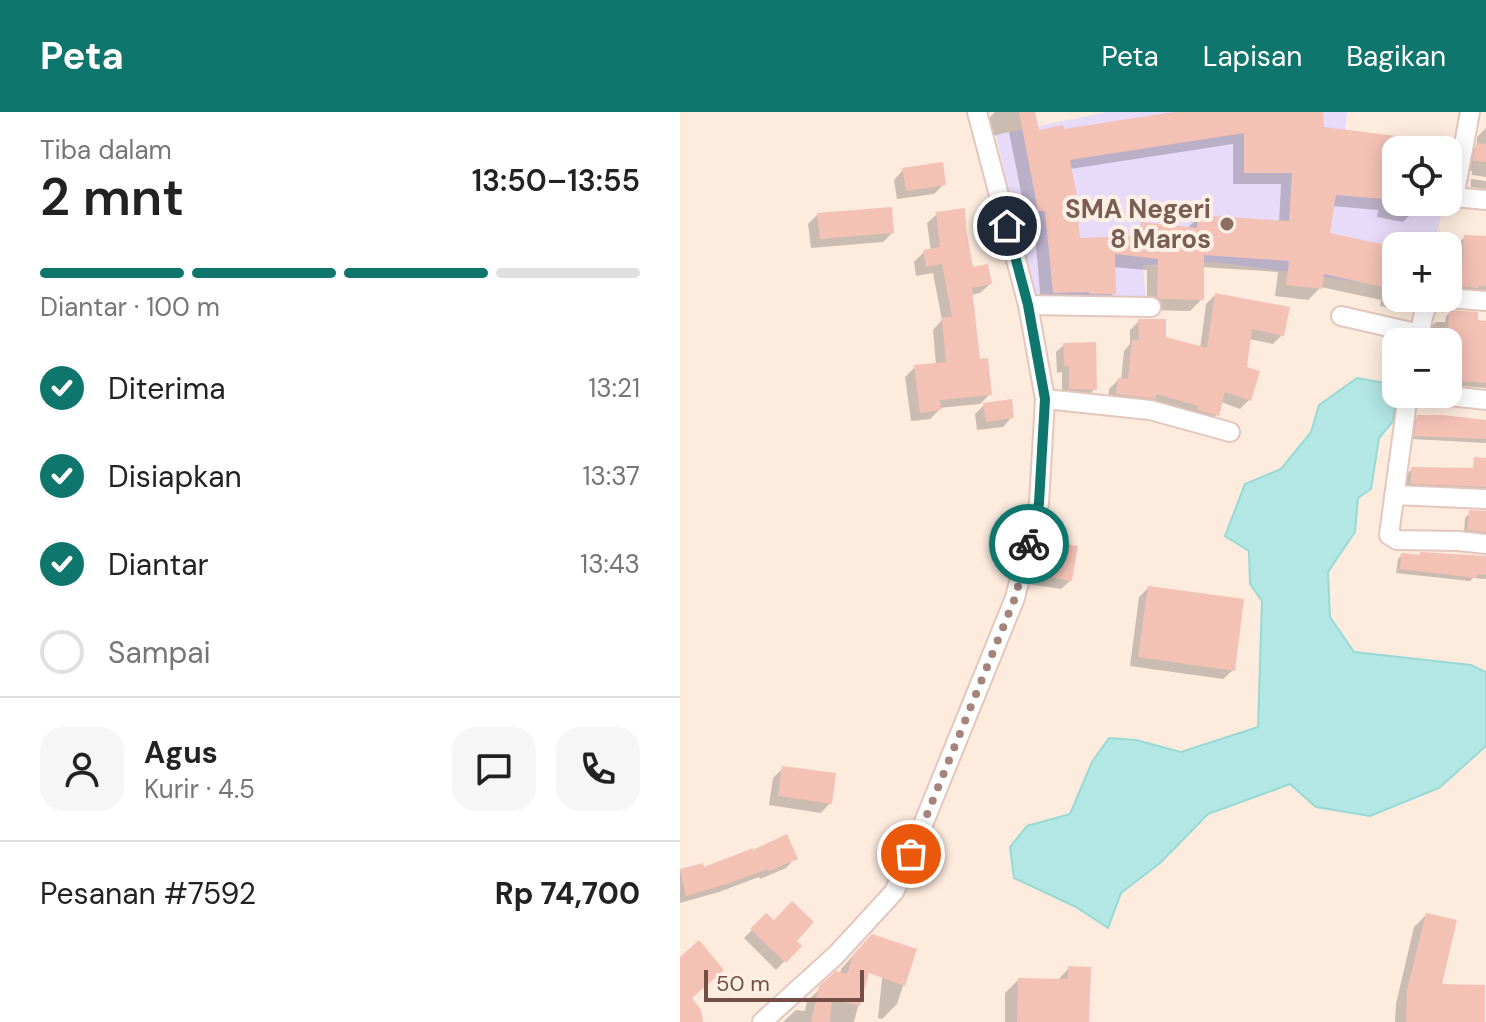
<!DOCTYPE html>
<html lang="id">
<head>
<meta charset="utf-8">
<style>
	:root { --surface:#fff; --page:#f6f6f6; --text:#222; --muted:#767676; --line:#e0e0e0; --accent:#0f766e }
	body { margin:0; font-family:"DM Sans",sans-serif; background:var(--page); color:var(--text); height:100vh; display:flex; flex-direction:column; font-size:30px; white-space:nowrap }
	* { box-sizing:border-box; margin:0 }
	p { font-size:26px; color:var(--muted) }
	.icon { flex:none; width:44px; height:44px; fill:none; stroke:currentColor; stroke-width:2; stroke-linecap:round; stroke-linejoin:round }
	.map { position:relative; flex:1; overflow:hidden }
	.sheet { display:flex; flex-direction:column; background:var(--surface); width:680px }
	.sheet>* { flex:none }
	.buttons { position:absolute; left:702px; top:24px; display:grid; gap:16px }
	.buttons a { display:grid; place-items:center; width:80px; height:80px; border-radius:16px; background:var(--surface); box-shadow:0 4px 20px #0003; font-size:40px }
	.scale { position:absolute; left:24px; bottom:20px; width:160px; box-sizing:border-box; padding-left:8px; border:4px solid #744d46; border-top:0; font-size:22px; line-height:28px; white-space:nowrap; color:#744d46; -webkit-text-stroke:6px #fff0e5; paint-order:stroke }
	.pin { position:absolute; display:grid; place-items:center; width:68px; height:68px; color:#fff; margin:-34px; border:4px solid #fff; border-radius:50%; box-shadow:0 2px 8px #0007 }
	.courier { position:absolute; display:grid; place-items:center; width:80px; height:80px; margin:-40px; border:6px solid #0f766e; border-radius:50%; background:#fff; color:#222; box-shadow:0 2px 10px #0007 }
	.headline em { font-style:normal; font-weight:600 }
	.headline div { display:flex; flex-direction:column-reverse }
	.headline { display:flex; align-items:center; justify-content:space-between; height:136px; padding:0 40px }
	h1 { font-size:52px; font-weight:600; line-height:60px }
	.bar { display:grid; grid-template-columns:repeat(4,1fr); gap:12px 8px; align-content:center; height:96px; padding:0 40px }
	.bar i { height:10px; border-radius:6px; background:var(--line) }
	.bar .active { background:var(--accent) }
	.bar p { grid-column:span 4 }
	.line { display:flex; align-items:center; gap:20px; padding:0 40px; border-top:2px solid var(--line) }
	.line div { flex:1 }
	.round { display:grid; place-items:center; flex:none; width:84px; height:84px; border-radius:24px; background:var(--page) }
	ol { padding:0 40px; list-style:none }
	li { display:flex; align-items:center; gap:24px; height:88px }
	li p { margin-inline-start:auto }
	li .icon { padding:8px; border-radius:50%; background:var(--accent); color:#fff; stroke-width:4 }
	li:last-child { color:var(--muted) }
	li i { width:44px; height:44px; border:4px solid var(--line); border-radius:50% }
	header { display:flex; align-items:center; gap:48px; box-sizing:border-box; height:112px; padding:0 40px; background:var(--accent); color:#fff }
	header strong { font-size:38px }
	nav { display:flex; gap:44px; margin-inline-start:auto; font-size:28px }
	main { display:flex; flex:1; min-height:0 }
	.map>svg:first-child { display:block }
	.education { fill:#e8dbf9 }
	.water { fill:#b2e7e4; stroke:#98d9d6; stroke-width:2 }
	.shadow { fill:#0003; fill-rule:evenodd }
	.building { fill:#f4c1b5; fill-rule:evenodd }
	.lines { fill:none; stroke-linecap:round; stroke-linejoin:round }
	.street-casing { stroke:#e3c7bd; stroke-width:22 }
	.street { stroke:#fff; stroke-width:18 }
	.done { stroke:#a4847b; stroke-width:8; stroke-dasharray:0 14.4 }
	.route { stroke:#0f766e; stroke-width:10 }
	.education-dot { fill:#8d6e63; stroke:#fff0e5; stroke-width:3 }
	.labels { text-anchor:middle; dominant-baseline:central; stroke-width:8; stroke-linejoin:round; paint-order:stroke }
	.education-label { font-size:26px; font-weight:bold; fill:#785e54; stroke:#fff0e5; text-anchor:end }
</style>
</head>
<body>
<header>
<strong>Peta</strong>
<nav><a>Peta</a><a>Lapisan</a><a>Bagikan</a></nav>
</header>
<main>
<section class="sheet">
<div class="headline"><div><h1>2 mnt</h1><p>Tiba dalam</p></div><em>13:50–13:55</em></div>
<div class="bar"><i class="active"></i><i class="active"></i><i class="active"></i><i></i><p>Diantar · 100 m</p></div>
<ol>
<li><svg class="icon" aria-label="check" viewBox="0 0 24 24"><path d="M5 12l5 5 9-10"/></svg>Diterima<p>13:21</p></li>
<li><svg class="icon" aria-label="check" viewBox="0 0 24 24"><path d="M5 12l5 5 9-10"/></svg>Disiapkan<p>13:37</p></li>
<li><svg class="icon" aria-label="check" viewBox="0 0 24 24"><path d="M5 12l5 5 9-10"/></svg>Diantar<p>13:43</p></li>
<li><i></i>Sampai</li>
</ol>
<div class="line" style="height:144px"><a class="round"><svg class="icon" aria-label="person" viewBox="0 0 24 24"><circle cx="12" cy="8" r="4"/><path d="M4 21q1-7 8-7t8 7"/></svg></a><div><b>Agus</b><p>Kurir · 4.5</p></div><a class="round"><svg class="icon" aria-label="chat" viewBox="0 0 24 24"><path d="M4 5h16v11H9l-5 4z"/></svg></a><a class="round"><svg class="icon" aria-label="phone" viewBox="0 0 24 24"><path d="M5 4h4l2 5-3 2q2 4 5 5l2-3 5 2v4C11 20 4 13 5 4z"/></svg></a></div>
<div class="line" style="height:104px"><div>Pesanan #7592</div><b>Rp 74,700</b></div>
</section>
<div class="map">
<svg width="806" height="910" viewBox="0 0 806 910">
	<rect width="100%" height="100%" fill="#fdebde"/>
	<path class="education" d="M427,0h240l-4,41 53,7v42h48l-10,44h-38v41l-180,-25 -73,3 3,35 -114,-4 -36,-161z"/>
	<path class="water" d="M677,266l39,7 -3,36 -14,17 -8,51 -13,9 -3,34 -27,40 2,45 24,35 117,13 15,7v74l-47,42 -69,28 -54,-9 -26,-23 -82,30 -48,49 -39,30 -13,35 -32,-21 -62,-29 -4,-31 17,-21 43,-12 22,-52 17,-24 27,2 45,12 77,-25 4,-126 -12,-17 -1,-33 -24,-15 20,-52 36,-15 30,-37 8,-27z"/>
	<path class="shadow" d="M315,0h38l5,20 25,-1 123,-19h135l1,17 117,13 -1,8h-42v52h20l-1,8 -12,12 -26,-5 1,-7 -46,-4 -4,29 68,15v48h10l-10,11 -16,-3 1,-6 -60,-13 -13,13 -33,-4 3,-24 -76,-5v32l-12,12 -43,-1v-40l-34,-3 1,26 -12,12 -61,-1 -7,-82h-7l-18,-90 -20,5 -4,-15zM553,32v40h48l-2,39 -80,-6 -13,12 -45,-5 -11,12 -1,3 -51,1 -8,-71z
		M806,16v49l-14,-2v-4l-7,-1 2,-15 10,-9v-9z
		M223,58l41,14 -10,10 -37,5 -3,-19z
		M791,67l15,2v8l-15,-2z
		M138,102l74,19 -9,9 -72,6 -3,-24z
		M257,102l35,56 18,14 -10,9 -9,2 8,66 11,33 -10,10 -41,4v2l-9,9 -19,2 -6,-44 10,-10 21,-2 -3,-35 9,-10 -9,-47 -17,3 -2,-14 10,-10 7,-1 -4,-28z
		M785,125l21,1v58l-38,1v-21l4,-4 1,-24z
		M535,183l67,40 -9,9 -24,-5 -4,29 4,32 -9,9 -19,-7 -4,12 -9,10 -100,-21 1,-14 9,-9 3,1 3,-30 6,-7v-14l9,-9 25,18 36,10 6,-45z
		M770,200l26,11h10v65l-38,-3v-43h-17v-16l5,-4h9l1,-6z
		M384,233l31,44 -8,7h-25v-24l-5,1 -1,-21z
		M304,293l28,12 -9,10 -26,3 -2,-16z
		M738,305l68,5v21l-75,-4 3,-18z
		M732,357l74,1v28l-87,-3v-13z
		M789,402l17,2v22l-22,-4 1,-16z
		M363,430l28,38 -10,9 -33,-5 6,-33z
		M722,443l84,3v21l-13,-1 -3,3 -74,-8 2,-14z
		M468,476l85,82 -10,9 -93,-13 9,-69z
		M103,656l47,35 -9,10 -52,-8 4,-27z
		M115,746l-9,10 -26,11 -1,-2 -40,15 -39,11v-32l21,-6 2,5z
		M746,803l14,71 43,36h-88l1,-18 18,-77z
		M86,804l33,30 -23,24 -32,-32z
		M196,825l-22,85h-71l13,-12 9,1 2,-10 14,-13 19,-14 1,-5 18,-20z
		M235,838l-18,54 -15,15 -4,-1 6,-59z
		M389,856l18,54h-82v-29l13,-13 39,1z"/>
	<path class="building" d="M339,0h16l4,18 24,-5 1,4 109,-17h150l1,15 72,9v64l-60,-5 -6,38 66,14v43l-72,-16 -2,15 -36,-4 3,-24 -85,-6v45l-44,-1 -3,-2 1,-38 -43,-5 1,40h-27v-2l-36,1 -8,-82h-7zM564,21v40h48l-3,48 -91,-6 -1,13 -56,-6 -2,14 -59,2 -4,-37h2l-8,-41z
		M796,31l10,1v18l-13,-1z
		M263,50l3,23 -40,6 -4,-23z
		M212,95l2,26 -74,6 -3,-26z
		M285,96l1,20 7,39 15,-3 4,20 -20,4 8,71 8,-1 4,37 -52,5 1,10 -21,3 -6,-48 32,-3 -4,-44 10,-1 -10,-53 -16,3 -3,-17 17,-3 -4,-35z
		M784,123l22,1v50h-8v2l-28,-2 1,-16h11z
		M535,181l75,14 -6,29 -32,-7 -5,38 13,4 -9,30 -26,-9 -6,24 -22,-6 1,-4 -42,-12v5l-40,-5 2,-16 10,1 4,-39h7l-1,-21h28v18l41,11z
		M769,198l29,2v8l8,1v62l-38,-3 3,-46h-3z
		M416,230l1,48 -28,-1v-23h-5l-1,-23z
		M332,287l2,19 -28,4 -3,-19z
		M737,303h26l43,5v19l-72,-3z
		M794,345l12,1v29l-75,-3v-17l62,1z
		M789,398l17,1v21l-19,-2z
		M362,428l36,6 -6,35 -35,-6z
		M740,440l66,4v19l-9,-1 -1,4 -76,-9 1,-16 19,2z
		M468,474l96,13 -9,72 -97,-14z
		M102,654l54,7 -4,31 -54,-8z
		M107,722l11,25 -29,12 -1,-2 -38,14 -44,13 -6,-27 23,-6 1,4 49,-19v2z
		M112,789l22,21 -17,19 5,5 -16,17 -36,-34 16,-16 8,7z
		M746,801l31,7 -15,64 43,1v37h-79l1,-32z
		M192,822l45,15 -12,37 -36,-13 -9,33 -28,-7 -2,23h-19l8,-36 17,-15 11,3 7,-20z
		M19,828l25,30 -32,28 9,12 2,12h-23v-65z
		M388,854l23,1 -2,55h-72l1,-44 50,1z"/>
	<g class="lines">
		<defs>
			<path id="street" d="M790,0l-16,85 32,3
				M768,186l38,3
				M348,193l123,2
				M661,204l79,18
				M739,230c3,-15 2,-37 17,-44
				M728,282l-19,141 8,5 61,1 28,3
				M751,282l55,6
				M365,287l105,11 80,22
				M714,383l92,4
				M82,910l74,-67 58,-63 17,-38 104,-256 24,-95 6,-104 -17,-94 -51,-193"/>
		</defs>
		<use href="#street" class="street-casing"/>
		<use href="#street" class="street"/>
	</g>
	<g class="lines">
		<path class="done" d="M231,742l104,-256 14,-54"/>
		<path class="route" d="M327,114l21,79 17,94 -6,104 -10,41"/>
	</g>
	<circle class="education-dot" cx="547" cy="112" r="8"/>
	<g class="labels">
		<g class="education-label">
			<text x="531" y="97">SMA Negeri<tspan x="531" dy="30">8 Maros</tspan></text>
		</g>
	</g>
</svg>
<div class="buttons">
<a><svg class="icon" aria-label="locate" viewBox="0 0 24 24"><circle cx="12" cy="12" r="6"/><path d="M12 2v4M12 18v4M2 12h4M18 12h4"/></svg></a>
<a>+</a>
<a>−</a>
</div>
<div class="scale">50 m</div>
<div class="pin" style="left:231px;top:742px;background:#ea580c"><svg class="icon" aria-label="bag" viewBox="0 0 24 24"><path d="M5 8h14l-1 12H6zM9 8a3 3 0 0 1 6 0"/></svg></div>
<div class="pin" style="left:327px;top:114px;background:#1f2937"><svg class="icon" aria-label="home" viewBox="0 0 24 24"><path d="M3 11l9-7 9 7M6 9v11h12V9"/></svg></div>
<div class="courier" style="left:349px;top:432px"><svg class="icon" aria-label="bike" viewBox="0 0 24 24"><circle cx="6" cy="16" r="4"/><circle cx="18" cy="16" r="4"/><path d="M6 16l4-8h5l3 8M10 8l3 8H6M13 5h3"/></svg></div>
</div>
</main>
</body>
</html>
